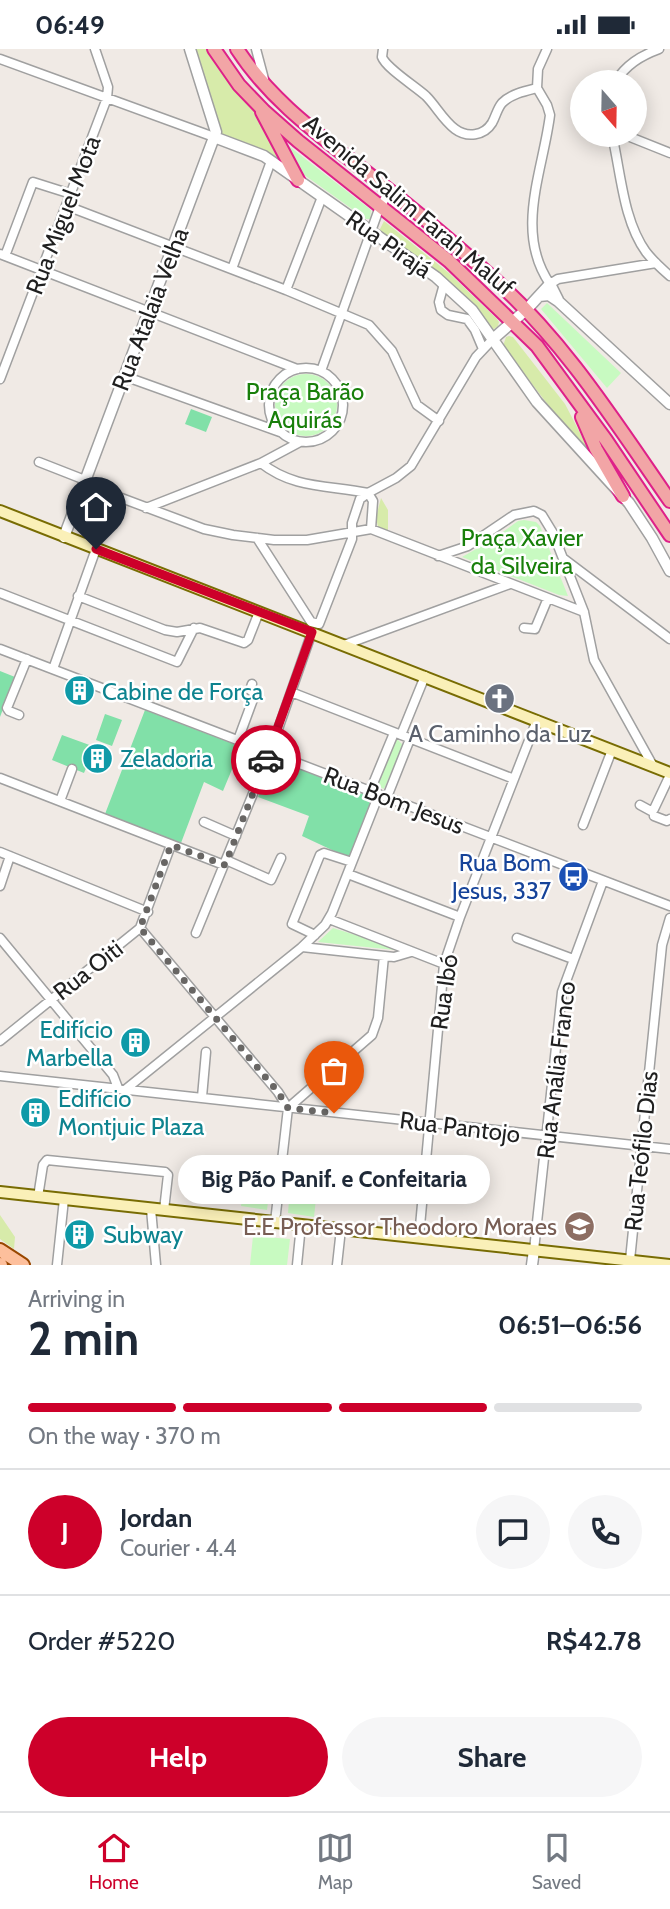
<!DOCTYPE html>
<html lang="en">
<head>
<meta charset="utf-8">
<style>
	:root { --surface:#fff; --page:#f6f6f7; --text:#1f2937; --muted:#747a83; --line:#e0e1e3; --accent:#cd002a }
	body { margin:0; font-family:Cabin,sans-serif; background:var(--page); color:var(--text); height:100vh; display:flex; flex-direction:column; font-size:26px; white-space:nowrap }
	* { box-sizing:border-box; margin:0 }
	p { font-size:23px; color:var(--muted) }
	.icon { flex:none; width:38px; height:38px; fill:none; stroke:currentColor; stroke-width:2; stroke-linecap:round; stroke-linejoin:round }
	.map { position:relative; height:1216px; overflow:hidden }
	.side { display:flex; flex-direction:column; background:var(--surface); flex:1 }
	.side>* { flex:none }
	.needle { width:46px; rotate:160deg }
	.fabs { position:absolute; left:570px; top:21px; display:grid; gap:14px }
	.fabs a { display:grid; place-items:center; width:77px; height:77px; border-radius:50%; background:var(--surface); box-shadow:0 4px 18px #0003; font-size:35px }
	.pin { position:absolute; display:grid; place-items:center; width:60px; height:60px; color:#fff; margin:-72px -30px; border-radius:50% 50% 50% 0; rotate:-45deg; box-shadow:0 0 7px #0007 }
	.pin .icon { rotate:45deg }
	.courier { position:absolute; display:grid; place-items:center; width:70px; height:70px; margin:-35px; border:5px solid #cd002a; border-radius:50%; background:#fff; color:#222; box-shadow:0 2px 9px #0007 }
	.bubble { position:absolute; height:49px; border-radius:24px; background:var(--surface); box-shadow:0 4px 18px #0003; font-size:23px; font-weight:800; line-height:49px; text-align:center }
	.overview em { font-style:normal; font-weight:800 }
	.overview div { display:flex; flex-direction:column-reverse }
	.overview { display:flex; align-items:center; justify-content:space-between; height:119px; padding:0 28px }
	h1 { font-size:46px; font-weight:800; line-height:52px }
	.bar { display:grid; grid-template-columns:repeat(4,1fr); gap:10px 7px; align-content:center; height:84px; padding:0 28px }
	.bar i { height:9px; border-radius:5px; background:var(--line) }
	.bar .on { background:var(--accent) }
	.bar p { grid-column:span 4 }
	.line { display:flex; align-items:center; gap:18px; padding:0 28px; border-top:2px solid var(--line) }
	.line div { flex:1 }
	.round { display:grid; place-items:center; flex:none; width:74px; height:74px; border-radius:37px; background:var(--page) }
	.action { display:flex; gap:14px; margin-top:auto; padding:14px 28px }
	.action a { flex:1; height:80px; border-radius:42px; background:var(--accent); color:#fff; font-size:28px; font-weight:800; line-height:80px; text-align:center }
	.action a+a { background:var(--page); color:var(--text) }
	.status { display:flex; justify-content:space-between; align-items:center; height:49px; padding:0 35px; background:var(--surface); direction:ltr }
	.status svg { height:19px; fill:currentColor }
	.tab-bar { display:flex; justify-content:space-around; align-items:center; height:98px; border-top:2px solid var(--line); background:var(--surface); font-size:19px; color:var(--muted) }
	.tab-bar a { display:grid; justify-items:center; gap:4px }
	.tab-bar .on { color:var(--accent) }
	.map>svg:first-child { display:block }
	.grass { fill:#d7ebaa }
	.park { fill:#c8fac1 }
	.pitch { fill:#81e0a8 }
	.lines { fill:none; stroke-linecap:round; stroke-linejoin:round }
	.minor-casing { stroke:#a0a0a0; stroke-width:11 }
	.tertiary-casing { stroke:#a0a0a0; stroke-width:13 }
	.secondary-casing { stroke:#786c03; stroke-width:14 }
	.primary-casing { stroke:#994700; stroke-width:16 }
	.trunk-casing { stroke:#de2189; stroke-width:16 }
	.minor { stroke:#fff; stroke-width:8 }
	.tertiary { stroke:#fff; stroke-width:10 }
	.secondary { stroke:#faf0b8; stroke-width:10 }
	.primary { stroke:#fdbf9c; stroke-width:12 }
	.trunk { stroke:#f2a5a6; stroke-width:12 }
	.done { stroke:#686664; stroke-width:7; stroke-dasharray:0 12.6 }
	.route { stroke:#cd002a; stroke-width:9 }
	.labels { text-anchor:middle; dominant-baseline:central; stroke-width:5; stroke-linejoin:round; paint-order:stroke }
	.street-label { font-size:24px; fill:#1f1f1f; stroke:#fff }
	.park-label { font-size:24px; fill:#187f0a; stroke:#fff }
	.culture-label { font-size:24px; fill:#0d838f; stroke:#fff; text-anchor:start }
	.worship-label { font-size:24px; fill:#5b616d; stroke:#fff }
	.transit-label { font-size:24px; fill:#164399; stroke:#fff; text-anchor:end }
	.education-label { font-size:24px; fill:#785e54; stroke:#fff; text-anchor:end }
</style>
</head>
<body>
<div class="status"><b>06:49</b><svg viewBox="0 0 49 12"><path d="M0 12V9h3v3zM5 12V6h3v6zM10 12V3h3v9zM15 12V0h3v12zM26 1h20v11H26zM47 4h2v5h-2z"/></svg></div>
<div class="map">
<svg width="670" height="1216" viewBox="0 0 670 1216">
	<rect width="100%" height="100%" fill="#f0eae5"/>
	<path class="grass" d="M193,0h16l50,63 26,54 -63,-32z
		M384,172l65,52 47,45 3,4 -1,4 -4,3 -4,-1c-27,-43 -70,-69 -111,-97z
		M509,287l4,1 52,67 26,50 -4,2 -84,-110 3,-9z
		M381,449l7,12v21l-10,-4 -2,-10z
		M0,1166l15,22 -1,12 -14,-10z"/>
	<path class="park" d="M286,95l85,66 -1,9h-4l-63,-45z
		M547,254l74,70 -14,15 -66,-79z
		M275 356a31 31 0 1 1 62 0a31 31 0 1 1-62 0Z
		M524,471l12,2 4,4 28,70 -9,-1 -97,-38 30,-17 26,-19z
		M394,691h4l5,5 -19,44 -8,-4z
		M333,879l61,19 1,3 -77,-8z
		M244,1134l26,3 -3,24 -26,-4z
		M290,1139l27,2 -3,27 -26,-4z
		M253,1187l37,3 -3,26h-37z"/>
	<path class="pitch" d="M191,360l21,8 -6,15 -21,-8z
		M0,622l15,6 -15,40z
		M145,661l94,36 -1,2 2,2 -17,41 -19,-9 -23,61 -76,-29z
		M105,665l17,6 -10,26 -16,-6z
		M62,686l33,12 -11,26 -32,-13z
		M274,710l99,39 -24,60 -47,-22 7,-20 -51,-19z"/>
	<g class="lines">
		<defs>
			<path id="minor" d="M256,0l8,30
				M383,0l-1,8c4,11 33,29 44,39 10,10 17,24 29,33 12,9 29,7 37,-6 4,-7 5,-14 10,-20 9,-9 23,-12 35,-15
				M0,10l214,78
				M615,33c11,-17 25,-26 44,-33
				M537,39l10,17 3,10c-7,56 -36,117 0,169l8,-5 98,-16
				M537,39l1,-19 9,-20
				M612,86c9,38 11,85 34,117 7,9 16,17 24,24
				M625,86l45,18
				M67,157l219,84 83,35 23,26 25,54 22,16
				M0,205l297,115
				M5,207l28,-74 38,12
				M232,220l39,-108
				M444,235l-5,18 2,8 7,5 19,4 8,11 8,19
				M286,241l36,-93
				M269 356a37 37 0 1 1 74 0a37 37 0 1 1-74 0Z
				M321,322l58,-162 11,-19
				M124,327l156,56
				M0,330l107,-281 1,-11 -13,-38
				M39,413l46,18
				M261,414c33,26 67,22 107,30
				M84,435l120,45 29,6 41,5h33l64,-11 213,83
				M368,444l5,8 -2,28
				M146,459l115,-45 39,-21
				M257,489l54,84 8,2 33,-85v-16l8,-24 8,-6 28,-15 15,-12 65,-109 17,-18
				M438,507l30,-10 46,-31 20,-4 8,4 11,18 31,79 10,48 59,106
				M564,510l106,80
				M0,544l177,69 17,-34
				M78,547l87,34 12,2 23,-4 44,15 4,-3 11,-28
				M524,579l11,1 13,-31
				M344,596l166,-61
				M0,600l670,257
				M53,620l43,-120
				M291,643l223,87
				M19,666l-10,-4 -2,-3 20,-49
				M401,686l24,-59
				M238,691l17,-46 -5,-4 2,-6
				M0,729l224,87
				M370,742l24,-58
				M387,748l23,-58
				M60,752l12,-32
				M640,756l11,6 3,-2 16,-34
				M654,767l13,5 3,-2
				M204,773l32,14
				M583,776l29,-75
				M0,803l148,60
				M226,811l45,20 10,-22
				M348,825l112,43
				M0,837l10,-30
				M329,870l115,45
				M140,879l138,164 10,16
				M196,884l74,-181 42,-120
				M315,886l-23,-11 28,-69 4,-2 28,9
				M0,889l113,137 5,13
				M517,889l56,21
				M302,898l92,10 17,-5
				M0,992l140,-113 31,-83
				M0,1027l670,73
				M126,1040l176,-142 23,-22 7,-12 47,-119
				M202,1048l4,-45
				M38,1148l5,-32 4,-5 118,12 3,3 -4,35
				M151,1160l5,56
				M275,1173l13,-114 84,-73 6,-17 6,-62
				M419,1188l25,-273 16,-47 77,-197
				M534,1201l28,-258 41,-111
				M630,1211l32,-315 8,-27
				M57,1216l7,-66
				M297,1216l4,-40
				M337,1216l4,-36"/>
			<path id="tertiary" d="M214,88l50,19 172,121 36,33 65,92 92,101 23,35 18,33
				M539,247l10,-1 9,6 112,103
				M493,290l34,-30 23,-25 8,16
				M64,488l152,-405 -26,-83
				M532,1216l2,-15"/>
			<path id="secondary" d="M0,462l670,262
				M0,1143l670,73"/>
			<path id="primary" d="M0,1201l23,15
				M0,1215l1,1"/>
			<path id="trunk" d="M214,0l25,36 25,26 34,30 151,120 88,85 69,94 64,95
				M237,0c35,54 88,90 138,130 40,31 80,65 118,99 72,64 122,144 177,223
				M262,63l36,68
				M582,368l14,32 27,47"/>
		</defs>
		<use href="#minor" class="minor-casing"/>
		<use href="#tertiary" class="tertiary-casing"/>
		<use href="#secondary" class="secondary-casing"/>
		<use href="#primary" class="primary-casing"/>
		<use href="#trunk" class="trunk-casing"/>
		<use href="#minor" class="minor"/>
		<use href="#tertiary" class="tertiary"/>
		<use href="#secondary" class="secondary"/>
		<use href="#primary" class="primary"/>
		<use href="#trunk" class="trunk"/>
	</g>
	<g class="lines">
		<path class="done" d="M266,711l-41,105 -54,-20 -31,83 138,164 10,16 46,5"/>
		<path class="route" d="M96,500l216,83 -46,128"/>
	</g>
	<defs>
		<symbol id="building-disc" viewBox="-11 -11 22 22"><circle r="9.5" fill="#0f9aa8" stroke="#fff"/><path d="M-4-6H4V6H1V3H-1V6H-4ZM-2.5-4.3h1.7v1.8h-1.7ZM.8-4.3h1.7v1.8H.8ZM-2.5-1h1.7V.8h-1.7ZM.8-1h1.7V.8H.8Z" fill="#fff"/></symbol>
		<symbol id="church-disc" viewBox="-11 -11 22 22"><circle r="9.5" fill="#6b7280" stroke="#fff"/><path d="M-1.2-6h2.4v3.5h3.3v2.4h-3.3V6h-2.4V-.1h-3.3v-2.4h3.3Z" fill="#fff"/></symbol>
		<symbol id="bus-disc" viewBox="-11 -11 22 22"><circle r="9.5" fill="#1a4fb4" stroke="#fff"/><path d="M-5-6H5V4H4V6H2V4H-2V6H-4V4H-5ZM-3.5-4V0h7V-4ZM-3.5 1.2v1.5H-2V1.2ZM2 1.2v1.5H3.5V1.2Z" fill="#fff"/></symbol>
		<symbol id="school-disc" viewBox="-11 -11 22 22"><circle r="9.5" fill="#8d6e63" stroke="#fff"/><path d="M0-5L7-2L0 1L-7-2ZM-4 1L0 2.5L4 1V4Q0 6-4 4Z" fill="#fff"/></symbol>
	</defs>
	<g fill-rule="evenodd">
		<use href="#building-disc" x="62" y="624" width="35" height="35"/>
		<use href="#church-disc" x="482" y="632" width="35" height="35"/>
		<use href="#building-disc" x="80" y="692" width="35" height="35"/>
		<use href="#bus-disc" x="556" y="810" width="35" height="35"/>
		<use href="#building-disc" x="118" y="976" width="35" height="35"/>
		<use href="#building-disc" x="18" y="1046" width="35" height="35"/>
		<use href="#school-disc" x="562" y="1160" width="35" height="35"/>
		<use href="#building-disc" x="62" y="1168" width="35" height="35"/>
	</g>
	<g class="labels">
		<g class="street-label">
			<text transform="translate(409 156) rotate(40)">Avenida Salim Farah Maluf</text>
			<text transform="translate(63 166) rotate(-69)">Rua Miguel Mota</text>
			<text transform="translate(389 195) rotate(35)">Rua Pirajá</text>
			<text transform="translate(150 260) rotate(-69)">Rua Atalaia Velha</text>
			<text transform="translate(394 751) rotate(21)">Rua Bom Jesus</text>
			<text transform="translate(88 921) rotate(-38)">Rua Oiti</text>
			<text transform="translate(444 943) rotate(-82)">Rua Ibó</text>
			<text transform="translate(556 1021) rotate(-83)">Rua Anália Franco</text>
			<text transform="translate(460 1078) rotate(7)">Rua Pantojo</text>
			<text transform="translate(641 1102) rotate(-84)">Rua Teófilo Dias</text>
		</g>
		<g class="park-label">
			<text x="305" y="342">Praça Barão<tspan x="305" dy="28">Aquirás</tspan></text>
			<text x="522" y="488">Praça Xavier<tspan x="522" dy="28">da Silveira</tspan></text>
		</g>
		<g class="culture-label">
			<text x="102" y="642">Cabine de Força</text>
			<text x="120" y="709">Zeladoria</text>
			<text x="113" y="980" text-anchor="end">Edifício<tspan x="113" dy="28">Marbella</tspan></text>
			<text x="58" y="1049">Edifício<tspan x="58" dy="28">Montjuic Plaza</tspan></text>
			<text x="103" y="1185">Subway</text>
		</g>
		<g class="worship-label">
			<text x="500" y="684">A Caminho da Luz</text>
		</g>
		<g class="transit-label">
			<text x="551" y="813">Rua Bom<tspan x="551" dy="28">Jesus, 337</tspan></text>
		</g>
		<g class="education-label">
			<text x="557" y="1177">E.E Professor Theodoro Moraes</text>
		</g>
	</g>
</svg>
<div class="fabs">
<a><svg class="needle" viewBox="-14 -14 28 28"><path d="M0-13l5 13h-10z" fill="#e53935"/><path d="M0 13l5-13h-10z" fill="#747a83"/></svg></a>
</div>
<div class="pin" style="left:334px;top:1064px;background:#ea580c"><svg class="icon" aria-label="bag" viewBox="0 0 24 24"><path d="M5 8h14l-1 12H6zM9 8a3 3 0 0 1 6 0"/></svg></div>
<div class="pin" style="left:96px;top:500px;background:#1f2937"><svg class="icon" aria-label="home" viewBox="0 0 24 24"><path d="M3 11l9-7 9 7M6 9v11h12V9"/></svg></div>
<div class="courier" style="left:266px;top:711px"><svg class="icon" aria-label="car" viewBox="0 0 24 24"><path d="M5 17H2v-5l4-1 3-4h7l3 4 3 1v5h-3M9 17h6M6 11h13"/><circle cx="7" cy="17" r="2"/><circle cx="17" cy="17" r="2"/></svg></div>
<div class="bubble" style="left:178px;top:1106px;width:312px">Big Pão Panif. e Confeitaria</div>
</div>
<section class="side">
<div class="overview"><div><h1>2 min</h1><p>Arriving in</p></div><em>06:51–06:56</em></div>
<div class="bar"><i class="on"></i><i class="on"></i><i class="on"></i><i></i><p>On the way · 370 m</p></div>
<div class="line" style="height:126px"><b class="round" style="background:var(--accent);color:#fff">J</b><div><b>Jordan</b><p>Courier · 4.4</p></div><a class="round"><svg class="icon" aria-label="chat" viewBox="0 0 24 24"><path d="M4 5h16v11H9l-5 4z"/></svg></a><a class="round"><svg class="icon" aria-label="phone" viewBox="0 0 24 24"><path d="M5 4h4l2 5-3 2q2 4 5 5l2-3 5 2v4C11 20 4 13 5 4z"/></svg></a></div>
<div class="line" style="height:91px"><div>Order #5220</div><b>R$42.78</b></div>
<div class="action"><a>Help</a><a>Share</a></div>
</section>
<nav class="tab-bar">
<a class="on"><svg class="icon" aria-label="home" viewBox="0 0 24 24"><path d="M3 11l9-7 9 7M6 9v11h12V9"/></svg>Home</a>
<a><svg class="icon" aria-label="map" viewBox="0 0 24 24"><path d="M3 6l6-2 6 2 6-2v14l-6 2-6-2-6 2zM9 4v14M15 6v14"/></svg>Map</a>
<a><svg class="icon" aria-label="saved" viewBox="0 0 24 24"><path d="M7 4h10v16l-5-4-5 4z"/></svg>Saved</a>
</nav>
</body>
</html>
